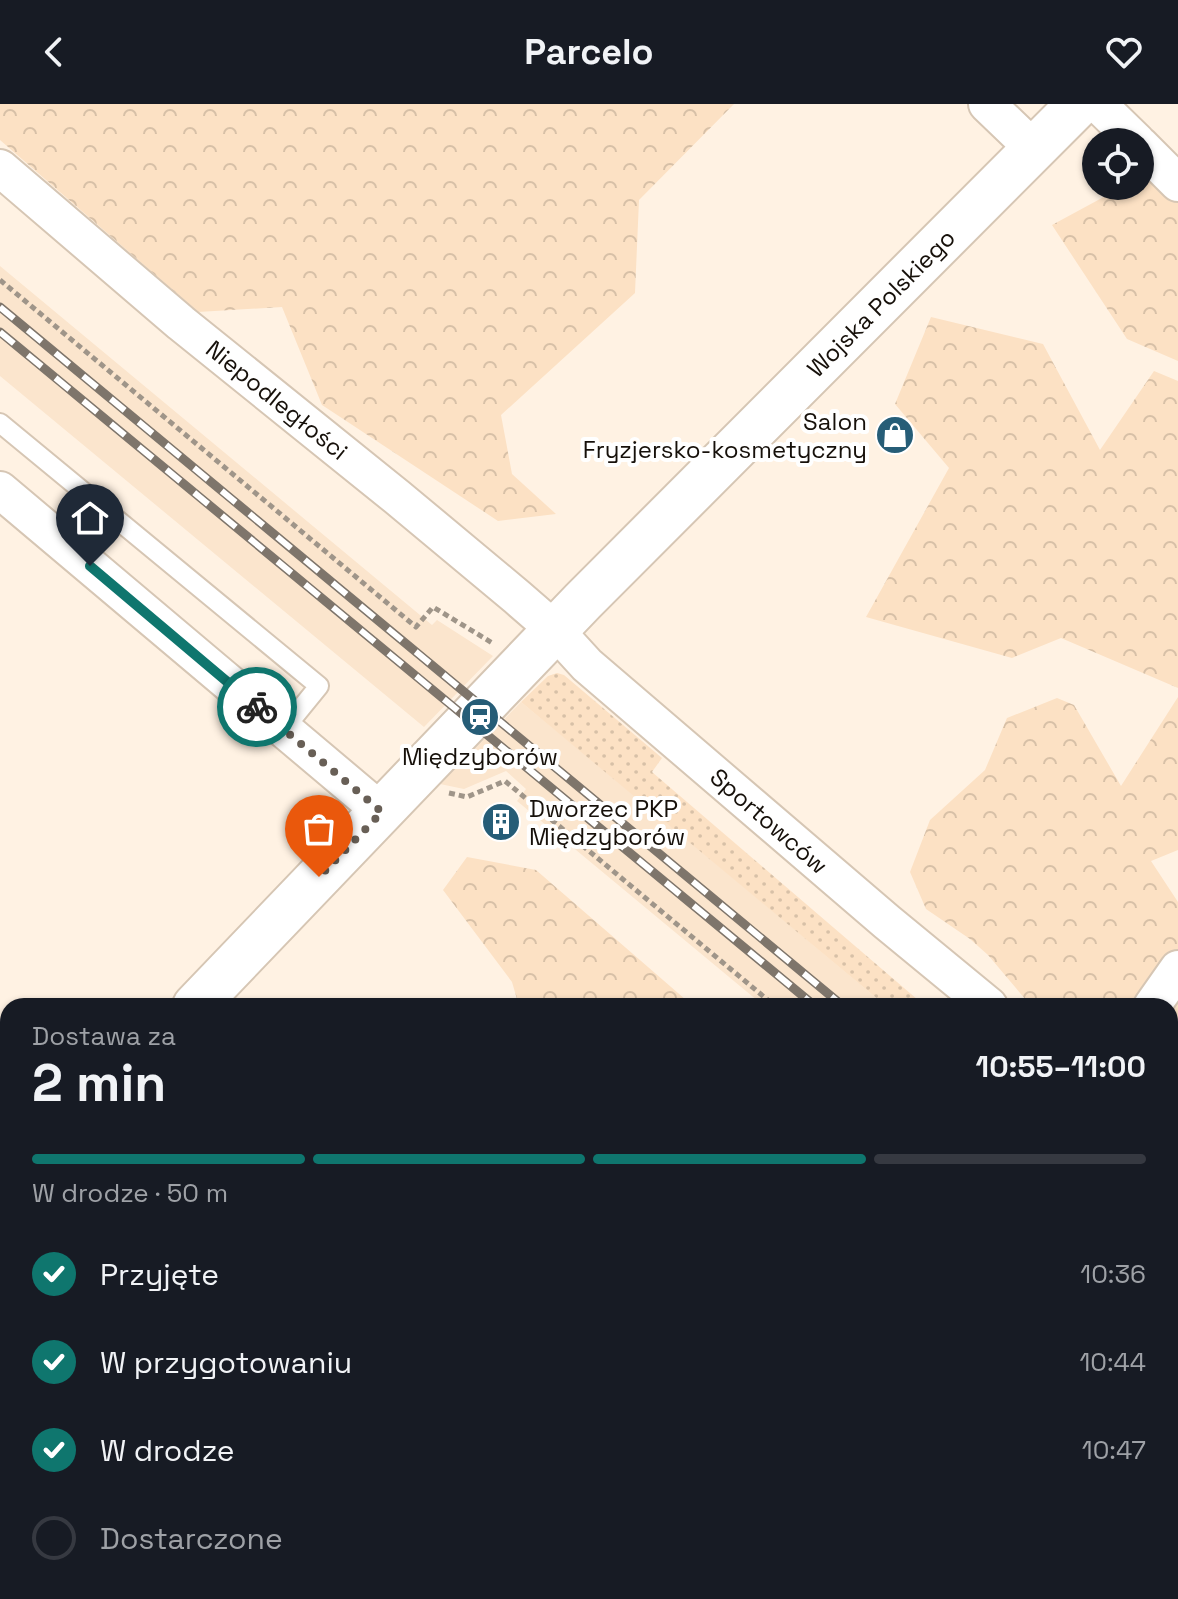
<!DOCTYPE html>
<html lang="pl">
<head>
<meta charset="utf-8">
<style>
	:root { --surface:#171b24; --page:#242831; --text:#f1f3f6; --muted:#9ea1a6; --line:#363941; --accent:#0f766e }
	body { margin:0; font-family:"Space Grotesk",sans-serif; background:var(--page); color:var(--text); height:100vh; display:flex; flex-direction:column; font-size:30px; white-space:nowrap }
	* { box-sizing:border-box; margin:0 }
	p { font-size:26px; color:var(--muted) }
	.icon { flex:none; width:44px; height:44px; fill:none; stroke:currentColor; stroke-width:2; stroke-linecap:round; stroke-linejoin:round }
	.map { position:relative; flex:1; overflow:hidden }
	.sheet { position:absolute; left:0px; top:894px; width:1178px; height:602px; display:flex; flex-direction:column; background:var(--surface); border-radius:24px 24px 0 0; box-shadow:0 2px 6px #0004 }
	.sheet>* { flex:none }
	.controls { position:absolute; left:1082px; top:24px; display:grid; gap:16px }
	.controls a { display:grid; place-items:center; width:72px; height:72px; border-radius:50%; background:var(--surface); box-shadow:0 2px 6px #0004; font-size:40px }
	.pin { position:absolute; display:grid; place-items:center; width:68px; height:68px; color:#fff; margin:-82px -34px; border-radius:50% 50% 50% 0; rotate:-45deg; box-shadow:0 0 8px #0007 }
	.pin .icon { rotate:45deg }
	.courier { position:absolute; display:grid; place-items:center; width:80px; height:80px; margin:-40px; border:6px solid #0f766e; border-radius:50%; background:#fff; color:#222; box-shadow:0 2px 10px #0007 }
	.summary em { font-style:normal; font-weight:800 }
	.summary div { display:flex; flex-direction:column-reverse }
	.summary { display:flex; align-items:center; justify-content:space-between; height:136px; padding:0 32px }
	h1 { font-size:52px; font-weight:800; line-height:60px }
	.bar { display:grid; grid-template-columns:repeat(4,1fr); gap:12px 8px; align-content:center; height:96px; padding:0 32px }
	.bar i { height:10px; border-radius:6px; background:var(--line) }
	.bar .current { background:var(--accent) }
	.bar p { grid-column:span 4 }
	ol { padding:0 32px; list-style:none }
	li { display:flex; align-items:center; gap:24px; height:88px }
	li p { margin-inline-start:auto }
	li .icon { padding:8px; border-radius:50%; background:var(--accent); color:#fff; stroke-width:4 }
	li:last-child { color:var(--muted) }
	li i { width:44px; height:44px; border:4px solid var(--line); border-radius:50% }
	header { display:flex; justify-content:space-between; align-items:center; height:104px; padding:0 32px; background:var(--surface); font-size:36px; font-weight:800 }
	.map>svg:first-child { display:block }
	.built { fill:#fbe5cd }
	.grass { fill:url(#grass-dots) }
	.forest { fill:url(#forest-crowns) }
	.lines { fill:none; stroke-linecap:round; stroke-linejoin:round }
	.service-casing { stroke:#d6c6b4; stroke-width:22 }
	.minor-casing { stroke:#d6c6b4; stroke-width:40 }
	.tertiary-casing { stroke:#d6c6b4; stroke-width:48 }
	.path { stroke:#9f9589; stroke-width:5; stroke-dasharray:6 4; stroke-linecap:butt }
	.service { stroke:#fff; stroke-width:18 }
	.minor { stroke:#fff; stroke-width:36 }
	.tertiary { stroke:#fff; stroke-width:44 }
	.rail-casing { stroke:#7e756b; stroke-width:9 }
	.rail { stroke:#fff; stroke-width:6; stroke-dasharray:18; stroke-linecap:butt }
	.done { stroke:#685f56; stroke-width:8; stroke-dasharray:0 14.4 }
	.route { stroke:#0f766e; stroke-width:10 }
	.labels { text-anchor:middle; dominant-baseline:central; stroke-width:8; stroke-linejoin:round; paint-order:stroke }
	.street-label { font-size:24px; fill:#16100a; stroke:#fff }
	.poi-label { font-size:24px; fill:#16100a; stroke:#fff; text-anchor:end }
</style>
</head>
<body>
<header><svg class="icon" aria-label="back" viewBox="0 0 24 24"><path d="M15 5l-7 7 7 7"/></svg>Parcelo<svg class="icon" aria-label="heart" viewBox="0 0 24 24"><path d="M12 20l-8-8c-3-5 5-10 8-4 3-6 11-1 8 4z"/></svg></header>
<div class="map">
<svg width="1178" height="1495" viewBox="0 0 1178 1495">
	<defs>
		<pattern id="grass-dots" width="8" height="8" patternUnits="userSpaceOnUse" patternTransform="scale(2)"><rect width="8" height="8" fill="#fce1c4"/><path d="M2 2h.1M6 6h.1" fill="none" stroke="#d7c0a7" stroke-width="1.8" stroke-linecap="round"/></pattern>
		<pattern id="forest-crowns" width="20" height="18" patternUnits="userSpaceOnUse" patternTransform="scale(2)"><rect width="20" height="18" fill="#fce1c4"/><path d="M2 6a3 3 0 1 1 6 0M12 15a3 3 0 1 1 6 0" fill="none" stroke="#d7c0a7"/></pattern>
	</defs>
	<rect width="100%" height="100%" fill="#fff2e3"/>
	<path class="built" d="M0,162l432,359 5,-5 56,36 -69,71 -424,-351z
		M521,598l78,64 287,240h-122l-247,-205 9,-12 -20,-18 -42,18 -24,-5z
		M1170,1147l8,6v91l-8,-7z"/>
	<path class="grass" d="M557,569l7,2 98,83 -10,14 273,234h-39l-365,-304 27,-26z
		M1170,1111l8,6v36l-8,-6z"/>
	<path class="forest" d="M0,0h734l-95,96 -4,93 -134,122 11,59 44,40 -58,7 -176,-116 -40,-98 -84,5 -198,-172z
		M1158,64l20,14v179l-51,-22 -75,-114 72,-39h16v-8z
		M931,213l112,27 57,106 54,-79 24,10v307l-117,-50 -49,20 -146,-41 83,-149 -54,-64z
		M1178,593v153l-27,11 27,41v231l-8,-7v-120h-139l-43,-51 -18,-16 -44,-30 -16,-37 20,-52 55,-50 22,-52 50,-20 17,7 47,81z
		M467,753l69,13 157,136h-174l-7,-24 -69,-92z
		M8,1144v124l-8,1v-115z
		M0,1384l8,3v101h278l-4,7h-282z"/>
	<g class="lines">
		<defs>
			<path id="service" d="M0,319l319,263 -35,43
				M66,442l33,-41"/>
			<path id="minor" d="M987,0l48,46
				M1098,0l39,38
				M1140,41l38,38
				M0,64l181,155 216,174 120,100 38,33 32,35 300,257 102,84
				M0,386l382,322
				M1152,902l26,-37
				M1170,1053l8,7
				M702,1488l7,7
				M1091,1488l5,7
				M759,1495l8,-7"/>
			<path id="tertiary" d="M195,902l388,-405 496,-497
				M0,1094l8,-7"/>
		</defs>
		<use href="#service" class="service-casing"/>
		<use href="#minor" class="minor-casing"/>
		<use href="#tertiary" class="tertiary-casing"/>
		<path class="path" d="M0,176l416,347 17,-20 61,37
			M449,689l18,4 38,-16 270,225
			M1170,1230l8,7"/>
		<use href="#service" class="service"/>
		<use href="#minor" class="minor"/>
		<use href="#tertiary" class="tertiary"/>
		<defs>
			<path id="rail" d="M0,203l843,699
				M0,228l815,674
				M1170,1173l8,6
				M1170,1196l8,7"/>
		</defs>
		<use href="#rail" class="rail-casing"/>
		<use href="#rail" class="rail"/>
	</g>
	<g class="lines">
		<path class="done" d="M257,603l125,105 -63,65"/>
		<path class="route" d="M90,462l167,141"/>
	</g>
	<defs>
		<symbol id="shop-disc" viewBox="-11 -11 22 22"><circle r="9.5" fill="#265d77" stroke="#fff"/><path d="M-5-2.5h2.3a2.7 3.5 0 0 1 5.4 0H5L5.5 6h-11ZM-1.5-2.5h3a1.5 2.3 0 0 0-3 0Z" fill="#fff"/></symbol>
		<symbol id="station-disc" viewBox="-11 -11 22 22"><circle r="9.5" fill="#265d77" stroke="#fff"/><path d="M-3-6H3Q5-6 5-4V2Q5 4 3 4L4.5 6H3L1.5 4h-3L-3 6H-4.5L-3 4Q-5 4-5 2V-4Q-5-6-3-6ZM-3.5-4v3h7v-3ZM-3.5 1v1.5H-2V1ZM2 1v1.5H3.5V1Z" fill="#fff"/></symbol>
		<symbol id="building-disc" viewBox="-11 -11 22 22"><circle r="9.5" fill="#265d77" stroke="#fff"/><path d="M-4-6H4V6H1V3H-1V6H-4ZM-2.5-4.3h1.7v1.8h-1.7ZM.8-4.3h1.7v1.8H.8ZM-2.5-1h1.7V.8h-1.7ZM.8-1h1.7V.8H.8Z" fill="#fff"/></symbol>
	</defs>
	<g fill-rule="evenodd">
		<use href="#shop-disc" x="873" y="309" width="44" height="44"/>
		<use href="#station-disc" x="458" y="591" width="44" height="44"/>
		<use href="#building-disc" x="479" y="696" width="44" height="44"/>
	</g>
	<g class="labels">
		<g class="street-label">
			<text transform="translate(881 199) rotate(-45)">Wojska Polskiego</text>
			<text transform="translate(277 296) rotate(39)">Niepodległości</text>
			<text transform="translate(769 717) rotate(41)">Sportowców</text>
		</g>
		<g class="poi-label">
			<text x="867" y="317">Salon<tspan x="867" dy="28">Fryzjersko-kosmetyczny</tspan></text>
			<text x="480" y="652" text-anchor="middle">Międzyborów</text>
			<text x="529" y="704" text-anchor="start">Dworzec PKP<tspan x="529" dy="28">Międzyborów</tspan></text>
		</g>
	</g>
</svg>
<div class="controls">
<a><svg class="icon" aria-label="locate" viewBox="0 0 24 24"><circle cx="12" cy="12" r="6"/><path d="M12 2v4M12 18v4M2 12h4M18 12h4"/></svg></a>
</div>
<div class="pin" style="left:319px;top:773px;background:#ea580c"><svg class="icon" aria-label="bag" viewBox="0 0 24 24"><path d="M5 8h14l-1 12H6zM9 8a3 3 0 0 1 6 0"/></svg></div>
<div class="pin" style="left:90px;top:462px;background:#1f2937"><svg class="icon" aria-label="home" viewBox="0 0 24 24"><path d="M3 11l9-7 9 7M6 9v11h12V9"/></svg></div>
<div class="courier" style="left:257px;top:603px"><svg class="icon" aria-label="bike" viewBox="0 0 24 24"><circle cx="6" cy="16" r="4"/><circle cx="18" cy="16" r="4"/><path d="M6 16l4-8h5l3 8M10 8l3 8H6M13 5h3"/></svg></div>
<section class="sheet">
<div class="summary"><div><h1>2 min</h1><p>Dostawa za</p></div><em>10:55–11:00</em></div>
<div class="bar"><i class="current"></i><i class="current"></i><i class="current"></i><i></i><p>W drodze · 50 m</p></div>
<ol>
<li><svg class="icon" aria-label="check" viewBox="0 0 24 24"><path d="M5 12l5 5 9-10"/></svg>Przyjęte<p>10:36</p></li>
<li><svg class="icon" aria-label="check" viewBox="0 0 24 24"><path d="M5 12l5 5 9-10"/></svg>W przygotowaniu<p>10:44</p></li>
<li><svg class="icon" aria-label="check" viewBox="0 0 24 24"><path d="M5 12l5 5 9-10"/></svg>W drodze<p>10:47</p></li>
<li><i></i>Dostarczone</li>
</ol>
</section>
</div>
</body>
</html>
